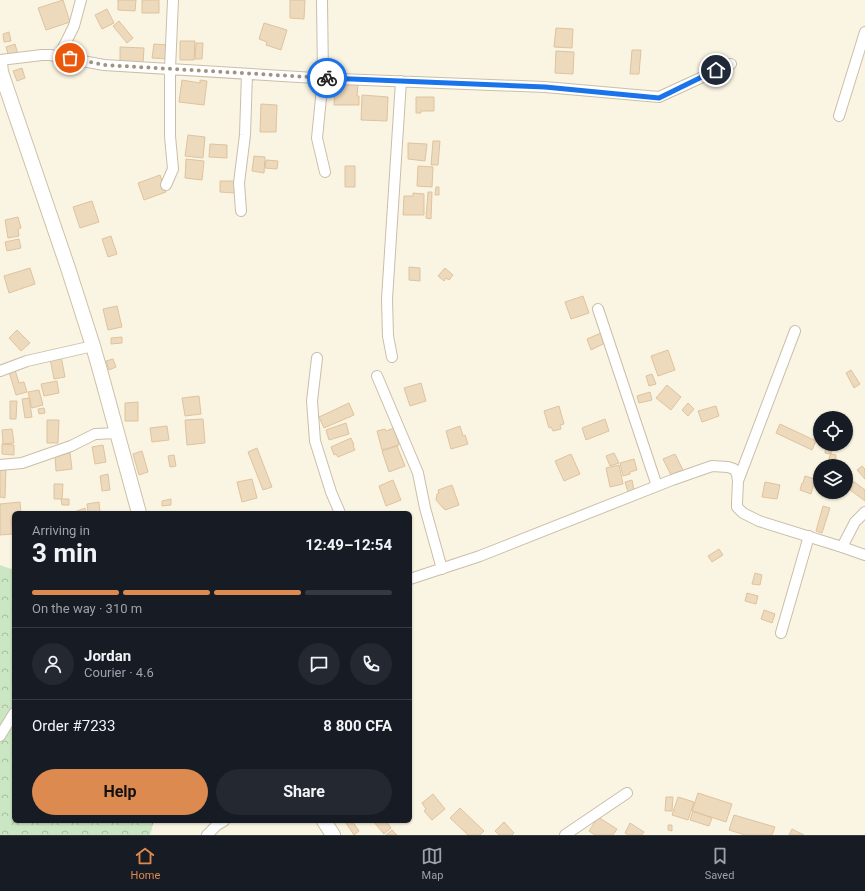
<!DOCTYPE html>
<html lang="en">
<head>
<meta charset="utf-8">
<style>
	:root { --surface:#171b24; --page:#242831; --text:#f1f3f6; --muted:#9ea1a6; --line:#363941; --accent:#dc8a50 }
	body { margin:0; font-family:Roboto,sans-serif; background:var(--page); color:var(--text); height:100vh; display:flex; flex-direction:column; font-size:15px; white-space:nowrap }
	* { box-sizing:border-box; margin:0 }
	p { font-size:13px; color:var(--muted) }
	.icon { flex:none; width:22px; height:22px; fill:none; stroke:currentColor; stroke-width:2; stroke-linecap:round; stroke-linejoin:round }
	.map { position:relative; flex:1; overflow:hidden }
	.details { position:absolute; left:12px; top:511px; width:400px; height:312px; display:flex; flex-direction:column; background:var(--surface); border-radius:6px; box-shadow:0 1px 3px #0004 }
	.details>* { flex:none }
	.buttons { position:absolute; left:813px; top:411px; display:grid; gap:8px }
	.buttons a { display:grid; place-items:center; width:40px; height:40px; border-radius:50%; background:var(--surface); box-shadow:0 1px 3px #0004; font-size:20px }
	.pin { position:absolute; display:grid; place-items:center; width:34px; height:34px; color:#fff; margin:-17px; border:2px solid #fff; border-radius:50%; box-shadow:0 1px 4px #0007 }
	.courier { position:absolute; display:grid; place-items:center; width:40px; height:40px; margin:-20px; border:3px solid #1a73e8; border-radius:50%; background:#fff; color:#222; box-shadow:0 1px 5px #0007 }
	.headline em { font-style:normal; font-weight:700 }
	.headline div { display:flex; flex-direction:column-reverse }
	.headline { display:flex; align-items:center; justify-content:space-between; height:68px; padding:0 20px }
	h1 { font-size:26px; font-weight:700; line-height:30px }
	.bar { display:grid; grid-template-columns:repeat(4,1fr); gap:6px 4px; align-content:center; height:48px; padding:0 20px }
	.bar i { height:5px; border-radius:3px; background:var(--line) }
	.bar .selected { background:var(--accent) }
	.bar p { grid-column:span 4 }
	.line { display:flex; align-items:center; gap:10px; padding:0 20px; border-top:1px solid var(--line) }
	.line div { flex:1 }
	.round { display:grid; place-items:center; flex:none; width:42px; height:42px; border-radius:21px; background:var(--page) }
	.cta { display:flex; gap:8px; margin-top:auto; padding:8px 20px }
	.cta a { flex:1; height:46px; border-radius:24px; background:var(--accent); color:#111; font-size:16px; font-weight:700; line-height:46px; text-align:center }
	.cta a+a { background:var(--page); color:var(--text) }
	.dock { display:flex; justify-content:space-around; align-items:center; height:56px; border-top:1px solid var(--line); background:var(--surface); font-size:11px; color:var(--muted) }
	.dock a { display:grid; justify-items:center; gap:2px }
	.dock .selected { color:var(--accent) }
	.map>svg:first-child { display:block }
	.forest { fill:url(#forest-crowns) }
	.building { fill:#edd9bc; stroke:#dfc39e }
	.lines { fill:none; stroke-linecap:round; stroke-linejoin:round }
	.street-casing { stroke:#cabeaa; stroke-width:12 }
	.secondary-casing { stroke:#cdc0a8; stroke-width:16 }
	.street { stroke:#fff; stroke-width:10 }
	.secondary { stroke:#fff; stroke-width:14 }
	.done { stroke:#a09480; stroke-width:4; stroke-dasharray:0 7.2 }
	.route { stroke:#1a73e8; stroke-width:5 }
</style>
</head>
<body>
<div class="map">
<svg width="865" height="835" viewBox="0 0 865 835">
	<defs>
		<pattern id="forest-crowns" width="20" height="18" patternUnits="userSpaceOnUse"><rect width="20" height="18" fill="#cae6c2"/><path d="M2 6a3 3 0 1 1 6 0M12 15a3 3 0 1 1 6 0" fill="none" stroke="#a8bea0"/></pattern>
	</defs>
	<rect width="100%" height="100%" fill="#faf5e2"/>
	<path class="forest" d="M0,565l14,5v251h140l-4,14h-150z"/>
	<path class="building" d="M63,0l7,22 -24,8 -8,-22z
		M118,0h18l-1,11 -17,-1z
		M142,0h17v13h-17z
		M290,0h15l-1,19 -14,-1z
		M107,9l7,14 -12,6 -7,-14z
		M119,21l14,17 -6,5 -14,-17z
		M264,23l23,7 -6,20 -15,-5 1,-3 -8,-3z
		M556,28l17,1 -1,19 -18,-1z
		M9,32l2,9 -7,1 -1,-8z
		M180,41h15l-1,19h-14z
		M196,43h7l-1,16h-7z
		M15,44l4,14 -9,3 -4,-14z
		M154,44l15,1 -1,14 -16,-1z
		M120,47l24,1 -1,16 -23,-2z
		M632,50h9l-2,24h-9z
		M556,51l18,1 -1,22 -18,-1z
		M22,68l3,10 -8,3 -4,-10z
		M182,80l18,3v-3l7,1 -3,24 -25,-3z
		M335,83h23l-1,13h2v9h-25z
		M362,95l26,2 -1,24 -26,-1z
		M416,97h18v14h-13v2h-5z
		M261,104l16,1 -1,27h-16z
		M188,135l17,2 -2,21 -18,-2z
		M433,141h7l-2,24h-7z
		M408,143l19,1 -2,17 -17,-2z
		M210,144l17,1v13l-18,-1z
		M254,156l11,1 -1,16 -12,-2z
		M186,159l18,2 -2,19 -17,-2z
		M266,160l12,1 -1,8 -12,-1z
		M345,166h10v21h-10z
		M418,166l15,1 -1,20 -15,-1z
		M160,175l6,17 -22,8 -6,-17z
		M220,181h15v12l-15,-1z
		M436,187h3v8h-4z
		M428,192h4l-1,27 -5,-1z
		M413,193l11,1v21h-21l1,-19h9z
		M92,201l7,21 -19,6 -7,-21z
		M18,217l3,11 -3,1 1,7 -11,2 -3,-18z
		M111,236l6,18 -9,3 -6,-18z
		M19,239l2,9 -14,3 -2,-9z
		M409,267l11,1v13l-11,-1z
		M30,268l5,16 -26,9 -5,-17z
		M445,268l8,7 -4,5 -3,-2 -2,3 -6,-5z
		M583,296l6,17 -18,6 -6,-17z
		M117,306l5,21 -14,3 -5,-21z
		M17,330l13,13 -9,8 -12,-13z
		M601,333l4,10 -14,7 -4,-11z
		M122,337v6l-11,1v-6z
		M668,350l7,20 -17,6 -7,-20z
		M61,356l4,21 -11,2 -4,-20z
		M113,359l3,8 -7,3 -3,-9z
		M15,370l4,13 5,-1 3,10 -11,3 -7,-23z
		M851,370l9,14 -6,4 -8,-15z
		M652,374l4,10 -7,2 -3,-10z
		M57,381l2,12 -15,3 -3,-12z
		M421,383l5,18 -16,5 -6,-18z
		M667,385l14,12 -10,13 -15,-12z
		M39,390l4,15 -11,3 -4,-16z
		M650,392l2,8 -13,3 -2,-7z
		M199,396l2,18 -16,2 -3,-18z
		M29,398l3,19 -7,1 -3,-19z
		M10,401h7l-1,18h-6z
		M138,402v19h-13v-18z
		M349,403l5,12 -30,13 -5,-11z
		M688,403l6,6 -6,7 -6,-6z
		M559,406l5,18 -4,1 1,4 -8,2 -2,-4 -2,1 -5,-17z
		M716,406l3,10 -17,6 -4,-11z
		M44,408l1,5 -6,1 -1,-5z
		M203,419l2,24 -18,2 -2,-25z
		M605,419l4,12 -23,9 -4,-12z
		M47,420h12l-1,23h-11z
		M346,423l3,11 -20,6 -3,-10z
		M780,424l36,17 -4,9 -36,-17z
		M167,426l2,14 -17,2 -2,-14z
		M460,426l3,10 2,-1 3,9 -17,5 -5,-18z
		M394,428l5,17 -17,5 -5,-19 8,-2 1,2z
		M12,429l2,14 -11,1 -1,-14z
		M351,438l3,7 -1,1 2,4 -17,7 -2,-3 -2,1 -3,-8z
		M2,444l12,1v10l-12,-1z
		M826,444h15l-1,4 -8,-1 -1,7 -6,-1z
		M103,445l3,17 -11,2 -3,-17z
		M397,446l8,20 -16,6 -7,-21z
		M257,448l15,39 -9,3 -15,-38z
		M142,451l6,21 -9,3 -6,-21z
		M70,453l2,16 -16,2 -1,-16z
		M614,453l5,10 -9,3 -4,-10z
		M571,454l9,20 -16,7 -9,-20z
		M675,454l8,16 -12,5 -8,-16z
		M830,454l6,1 -1,11 -7,-1z
		M174,455l2,11 -6,1 -2,-11z
		M634,459l3,11 -7,2v2l-7,2 -3,-13z
		M619,465l4,19 -13,3 -4,-19z
		M862,466l3,3v10l-8,-9z
		M0,467h6l-1,31 -5,-1z
		M108,474l2,16 -8,1 -2,-15z
		M805,476l10,3 -4,15 -11,-4 2,-7h1z
		M849,478l16,12v11l-19,-14v-5z
		M252,479l5,19 -15,4 -5,-20z
		M393,480l8,20 -15,6 -7,-20z
		M632,480l2,10 -6,2 -3,-10z
		M765,482l15,3 -3,14 -15,-2z
		M54,484h9l-1,15h-8z
		M452,485l7,20 -14,5 -1,-2h-1l-7,-8 1,-6 2,-1 -1,-3z
		M61,499h8v6h-7z
		M171,499v6l-9,1v-5z
		M20,502l1,11h-7v6l-3,1 2,14 -13,1v-31z
		M99,502l1,11h-12l-1,-9z
		M823,506l7,2 -8,25 -6,-2z
		M85,508l1,5h-12v-1z
		M719,549l4,6 -11,7 -4,-6z
		M755,573l7,2 -2,10 -8,-1z
		M747,593l11,3 -2,8 -11,-3z
		M764,610l11,4 -3,9 -11,-4z
		M698,793l34,11 -6,18 -34,-11z
		M433,794l12,15 -13,11 -8,-9 2,-2 -4,-6z
		M666,797h7l-1,14h-7z
		M678,797l16,5 -6,18 -16,-5z
		M460,808l24,23 -4,4h-12l-18,-17z
		M693,811l19,7 -3,8 -19,-6z
		M734,815l41,12 -3,8h-27l-16,-5z
		M598,817l19,12 -4,6h-18l-6,-4z
		M349,821h3l7,10 -5,4 -8,-12z
		M373,821h13l5,7 -7,6z
		M504,822l10,11 -2,2h-13l-4,-4z
		M630,823l14,9 -2,3h-14l-3,-2z
		M668,825h4v6l-4,-1z
		M792,829l12,6h-15z
		M392,830l5,5h-11z"/>
	<g class="lines">
		<defs>
			<path id="street" d="M322,0l1,78 -6,60 8,34
				M59,56l15,-30 7,-26
				M0,60l42,-5h8l54,10 211,13 230,9 114,10 72,-33
				M839,116l26,-84
				M166,185l7,-16 -3,-33v-67l3,-69
				M241,211l-2,-28 6,-48 2,-61
				M598,309l59,177
				M392,357l-4,-21 -1,-37 14,-218
				M317,358l-5,43 3,40 16,51 9,21
				M0,371l27,-10 66,-15
				M377,376l41,97 7,35 17,61
				M0,465l22,-2 49,-17 24,-12 22,-1
				M738,481l57,-150
				M842,547l13,-25 10,-10
				M410,579l70,-23 192,-76 40,-14 16,1 6,2 3,5 1,7 -1,22v4l6,6 16,8 83,26 23,8
				M781,633l28,-97
				M0,736l14,-23
				M207,835l10,-10 7,-4
				M565,835l62,-42"/>
			<path id="secondary" d="M0,63l1,9 67,196 25,78 8,28 38,139
				M324,821l9,14"/>
		</defs>
		<use href="#street" class="street-casing"/>
		<use href="#secondary" class="secondary-casing"/>
		<use href="#street" class="street"/>
		<use href="#secondary" class="secondary"/>
	</g>
	<g class="lines">
		<path class="done" d="M70,58l34,7 223,13"/>
		<path class="route" d="M327,78l218,9 114,11 57,-28"/>
	</g>
</svg>
<div class="buttons">
<a><svg class="icon" aria-label="locate" viewBox="0 0 24 24"><circle cx="12" cy="12" r="6"/><path d="M12 2v4M12 18v4M2 12h4M18 12h4"/></svg></a>
<a><svg class="icon" aria-label="layers" viewBox="0 0 24 24"><path d="M12 4l9 5-9 5-9-5zM3 14l9 5 9-5"/></svg></a>
</div>
<div class="pin" style="left:70px;top:58px;background:#ea580c"><svg class="icon" aria-label="bag" viewBox="0 0 24 24"><path d="M5 8h14l-1 12H6zM9 8a3 3 0 0 1 6 0"/></svg></div>
<div class="pin" style="left:716px;top:70px;background:#1f2937"><svg class="icon" aria-label="home" viewBox="0 0 24 24"><path d="M3 11l9-7 9 7M6 9v11h12V9"/></svg></div>
<div class="courier" style="left:327px;top:78px"><svg class="icon" aria-label="bike" viewBox="0 0 24 24"><circle cx="6" cy="16" r="4"/><circle cx="18" cy="16" r="4"/><path d="M6 16l4-8h5l3 8M10 8l3 8H6M13 5h3"/></svg></div>
<section class="details">
<div class="headline"><div><h1>3 min</h1><p>Arriving in</p></div><em>12:49–12:54</em></div>
<div class="bar"><i class="selected"></i><i class="selected"></i><i class="selected"></i><i></i><p>On the way · 310 m</p></div>
<div class="line" style="height:72px"><a class="round"><svg class="icon" aria-label="person" viewBox="0 0 24 24"><circle cx="12" cy="8" r="4"/><path d="M4 21q1-7 8-7t8 7"/></svg></a><div><b>Jordan</b><p>Courier · 4.6</p></div><a class="round"><svg class="icon" aria-label="chat" viewBox="0 0 24 24"><path d="M4 5h16v11H9l-5 4z"/></svg></a><a class="round"><svg class="icon" aria-label="phone" viewBox="0 0 24 24"><path d="M5 4h4l2 5-3 2q2 4 5 5l2-3 5 2v4C11 20 4 13 5 4z"/></svg></a></div>
<div class="line" style="height:52px"><div>Order #7233</div><b>8 800 CFA</b></div>
<div class="cta"><a>Help</a><a>Share</a></div>
</section>
</div>
<nav class="dock">
<a class="selected"><svg class="icon" aria-label="home" viewBox="0 0 24 24"><path d="M3 11l9-7 9 7M6 9v11h12V9"/></svg>Home</a>
<a><svg class="icon" aria-label="map" viewBox="0 0 24 24"><path d="M3 6l6-2 6 2 6-2v14l-6 2-6-2-6 2zM9 4v14M15 6v14"/></svg>Map</a>
<a><svg class="icon" aria-label="saved" viewBox="0 0 24 24"><path d="M7 4h10v16l-5-4-5 4z"/></svg>Saved</a>
</nav>
</body>
</html>
